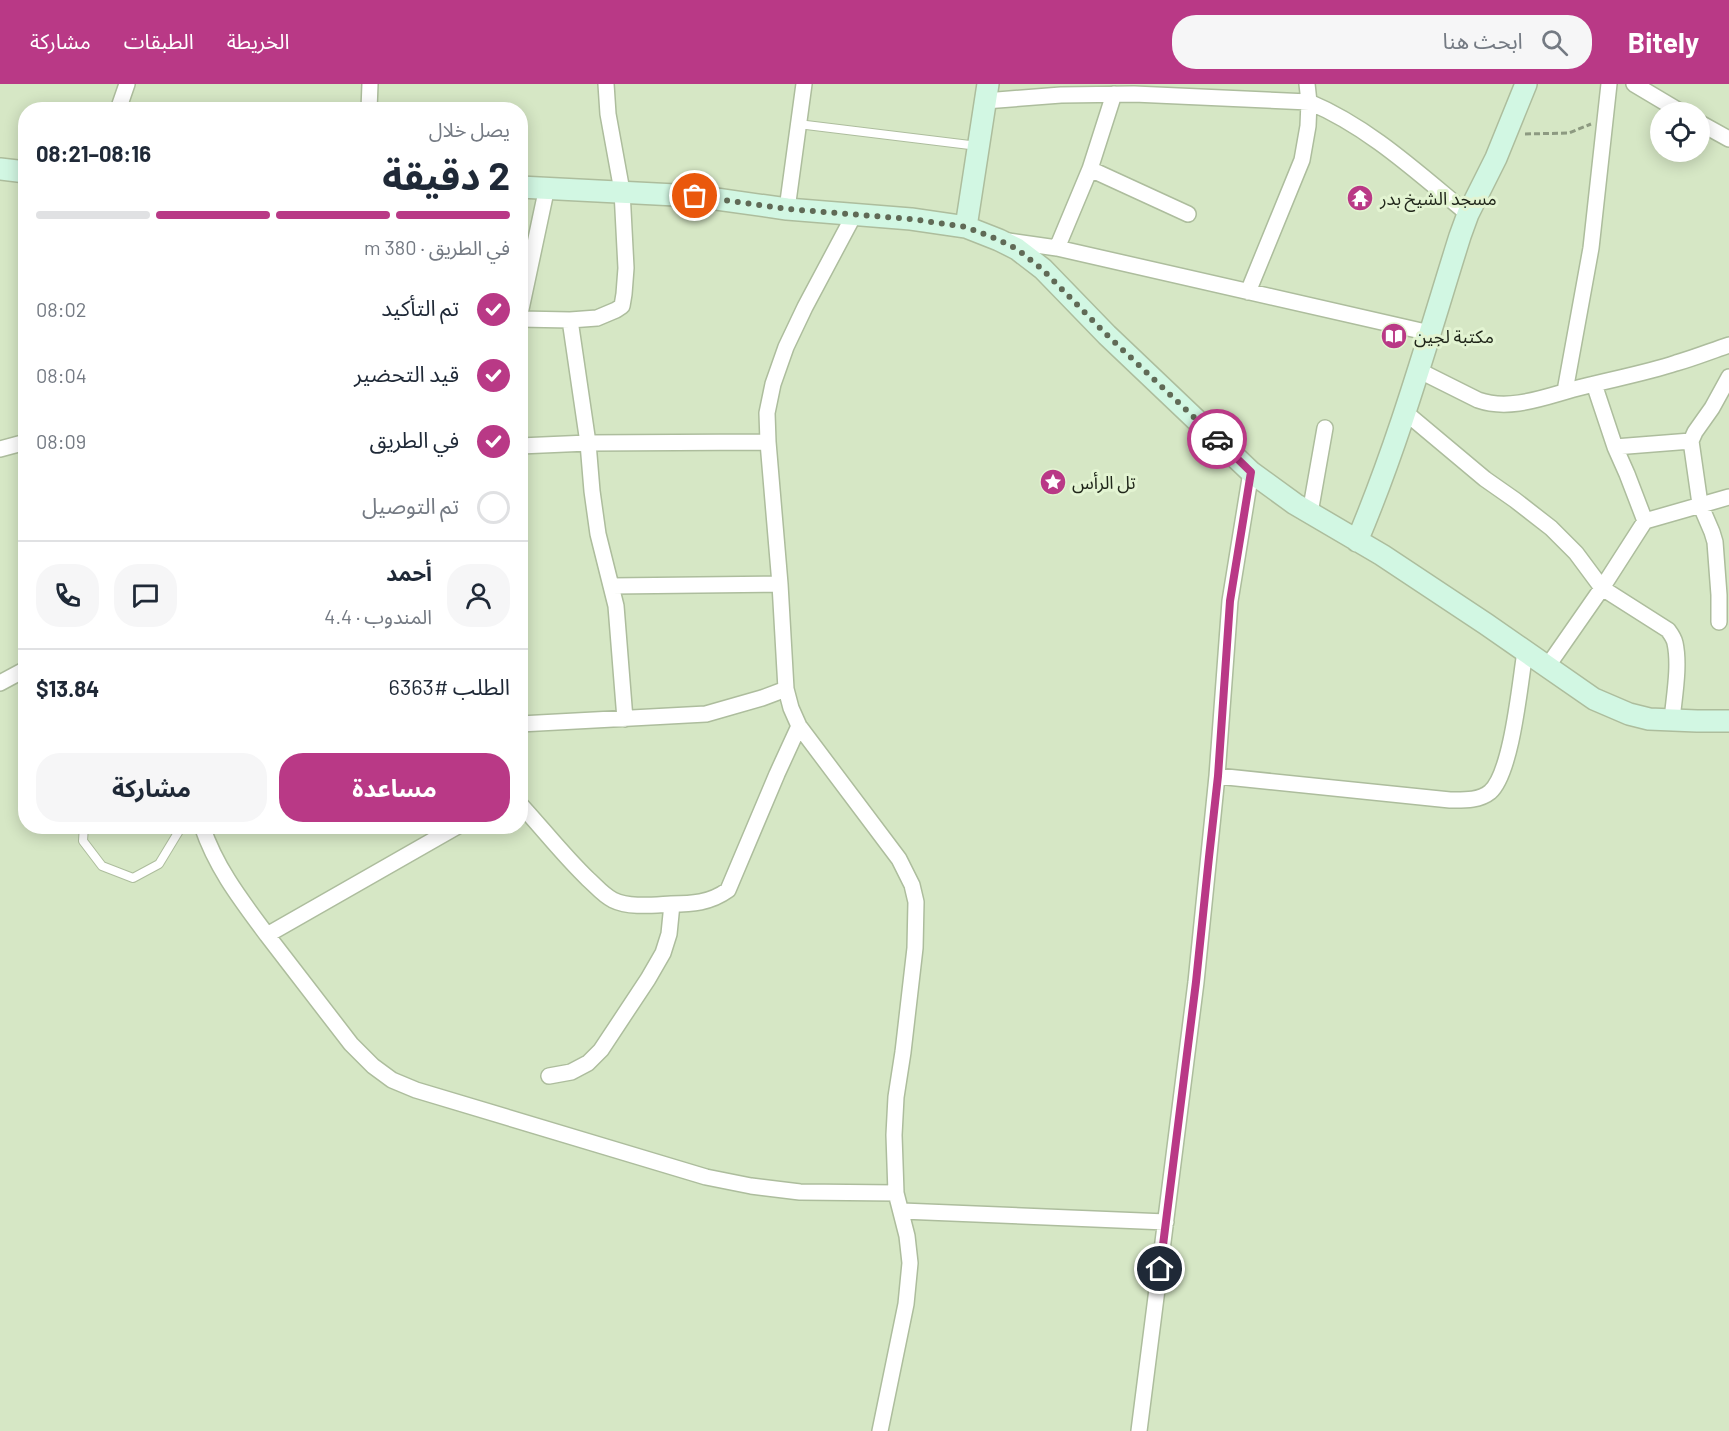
<!DOCTYPE html>
<html lang="ar">
<head>
<meta charset="utf-8">
<style>
	:root { --surface:#fff; --page:#f6f6f7; --text:#1f2937; --muted:#747a83; --line:#e0e1e3; --accent:#b93986 }
	body { margin:0; font-family:Barlow,"Noto Sans Arabic",sans-serif; background:var(--page); color:var(--text); direction:rtl; height:100vh; display:flex; flex-direction:column; font-size:22px; white-space:nowrap }
	* { box-sizing:border-box; margin:0 }
	p { font-size:20px; color:var(--muted) }
	.icon { flex:none; width:33px; height:33px; fill:none; stroke:currentColor; stroke-width:2; stroke-linecap:round; stroke-linejoin:round }
	.map { position:relative; flex:1; overflow:hidden; direction:ltr }
	.side { position:absolute; left:18px; top:18px; width:510px; height:732px; display:flex; flex-direction:column; background:var(--surface); border-radius:24px; box-shadow:0 3px 15px #0003; direction:rtl }
	.side>* { flex:none }
	.tools { position:absolute; left:1650px; top:18px; display:grid; gap:12px }
	.tools a { display:grid; place-items:center; width:60px; height:60px; border-radius:50%; background:var(--surface); box-shadow:0 3px 15px #0003; font-size:30px }
	.pin { position:absolute; display:grid; place-items:center; width:51px; height:51px; color:#fff; margin:-26px; border:3px solid #fff; border-radius:50%; box-shadow:0 2px 6px #0007 }
	.courier { position:absolute; display:grid; place-items:center; width:60px; height:60px; margin:-30px; border:4px solid #b93986; border-radius:50%; background:#fff; color:#222; box-shadow:0 2px 8px #0007 }
	.headline em { font-style:normal; font-weight:700 }
	.headline div { display:flex; flex-direction:column-reverse }
	.headline { display:flex; align-items:center; justify-content:space-between; height:102px; padding:0 18px }
	h1 { font-size:39px; font-weight:700; line-height:45px }
	.bar { display:grid; grid-template-columns:repeat(4,1fr); gap:9px 6px; align-content:center; height:72px; padding:0 18px }
	.bar i { height:8px; border-radius:4px; background:var(--line) }
	.bar .selected { background:var(--accent) }
	.bar p { grid-column:span 4 }
	.line { display:flex; align-items:center; gap:15px; padding:0 18px; border-top:2px solid var(--line) }
	.line div { flex:1 }
	.round { display:grid; place-items:center; flex:none; width:63px; height:63px; border-radius:24px; background:var(--page) }
	ol { padding:0 18px; list-style:none }
	li { display:flex; align-items:center; gap:18px; height:66px }
	li p { margin-inline-start:auto }
	li .icon { padding:6px; border-radius:50%; background:var(--accent); color:#fff; stroke-width:4 }
	li:last-child { color:var(--muted) }
	li i { width:33px; height:33px; border:3px solid var(--line); border-radius:50% }
	.cta { display:flex; gap:12px; margin-top:auto; padding:12px 18px }
	.cta a { flex:1; height:69px; border-radius:24px; background:var(--accent); color:#fff; font-size:24px; font-weight:700; line-height:69px; text-align:center }
	.cta a+a { background:var(--page); color:var(--text) }
	header { display:flex; align-items:center; gap:36px; box-sizing:border-box; height:84px; padding:0 30px; background:var(--accent); color:#fff }
	header strong { font-size:28px }
	nav { display:flex; gap:33px; margin-inline-start:auto; font-size:21px }
	.search { width:420px; height:54px; background:var(--page); display:flex; align-items:center; gap:15px; box-sizing:border-box; padding:0 21px; border-radius:24px; color:var(--muted); font-size:22px }
	.map>svg:first-child { display:block }
	.lines { fill:none; stroke-linecap:round; stroke-linejoin:round }
	.lane-casing { stroke:#adbd9d; stroke-width:10 }
	.street-casing { stroke:#adbd9d; stroke-width:18 }
	.secondary-casing { stroke:#adbd9d; stroke-width:24 }
	.path { stroke:#8d9a81; stroke-width:3; stroke-dasharray:6 3; stroke-linecap:butt }
	.lane { stroke:#fff; stroke-width:8 }
	.street { stroke:#fff; stroke-width:15 }
	.secondary { stroke:#d2f7e3; stroke-width:21 }
	.done { stroke:#606a56; stroke-width:6; stroke-dasharray:0 10.8 }
	.route { stroke:#b93986; stroke-width:8 }
	.labels { text-anchor:middle; dominant-baseline:central; stroke-width:6; stroke-linejoin:round; paint-order:stroke }
	.poi-label { font-size:18px; fill:#20261a; stroke:#e3f4d2; text-anchor:start }
</style>
</head>
<body>
<header>
<strong>Bitely</strong>
<div class="search"><svg class="icon" aria-label="search" viewBox="0 0 24 24"><circle cx="10" cy="10" r="6"/><path d="M15 15l6 6"/></svg>ابحث هنا</div>
<nav><a>الخريطة</a><a>الطبقات</a><a>مشاركة</a></nav>
</header>
<div class="map">
<svg width="1729" height="1347" viewBox="0 0 1729 1347">
	<rect width="100%" height="100%" fill="#d6e7c5"/>
	<g class="lines">
		<defs>
			<path id="lane" d="M798,40l180,22
				M84,742l-1,15 19,25 31,12 26,-14 23,-38"/>
			<path id="street" d="M606,0l2,30 14,77 4,77 -2,26 -2,12 -6,4 -19,8 -27,2 18,123 4,48 6,43 18,72 9,113
				M1634,0l47,28
				M985,17l76,-6 73,-1 175,8c60,25 109,71 159,112
				M118,26l9,-26
				M369,26l1,-26
				M1700,39l29,16
				M1090,85l98,45
				M787,125l17,-125
				M854,131l-49,92 -19,40 -13,37 -6,29 1,29 12,142 6,105 5,19 8,18 100,133 13,26 4,17 -1,46 -12,104 -7,45 -2,38 2,58 11,43 3,27 -4,41 -26,127
				M1008,157l49,7 373,85
				M1057,164l33,-79 24,-75
				M1248,208l54,-132 6,-34 1,-24 -2,-18
				M520,230l27,-127
				M520,235l50,1
				M1418,286l60,30c34,12 71,-5 104,-13 31,-8 64,-14 94,-24 18,-5 35,-12 53,-18
				M1565,307l26,-143 18,-164
				M1405,328l80,67 30,21 36,28 25,25 26,35 66,42c3,4 6,8 7,13 5,23 -1,54 -3,77
				M1691,357l9,63 12,28 3,10 4,53v27
				M520,362l68,-3 180,-1
				M1615,363l76,-6 4,-9 17,-24 17,-31
				M0,365l26,-7
				M1310,429l15,-85
				M1645,437l84,-24
				M612,502l168,-2
				M1547,583l55,-79 43,-67 -18,-47 -12,-27 -21,-63
				M0,599l26,-14
				M520,640l186,-10 56,-16 24,-9
				M1217,692l233,24c13,0 29,1 40,-8 22,-19 30,-110 35,-140
				M520,720c23,25 44,52 68,75 8,7 15,16 25,21 16,8 40,5 58,4 21,0 39,-1 57,-14l49,-116 22,-48
				M202,742c14,42 39,74 65,109l191,-109
				M267,851l84,109 22,22 19,14 24,10 290,87 45,9 49,6 96,1
				M549,992l22,-4 17,-9 13,-13 47,-71 15,-26 6,-19 3,-30
				M902,1127l264,11
				M1139,1347l57,-449 21,-206 13,-175 21,-129"/>
			<path id="secondary" d="M0,85l26,3
				M520,103l175,9 92,13 124,10 55,8 33,13 18,9 26,20 64,66 144,137 44,32 87,51 104,69 108,75 35,15 20,5 48,2h32
				M966,143l22,-143
				M1357,457c42,-99 71,-203 103,-305l8,-22 28,-56 30,-74"/>
		</defs>
		<use href="#lane" class="lane-casing"/>
		<use href="#street" class="street-casing"/>
		<use href="#secondary" class="secondary-casing"/>
		<path class="path" d="M1525,50l44,-1 22,-9"/>
		<use href="#lane" class="lane"/>
		<use href="#street" class="street"/>
		<use href="#secondary" class="secondary"/>
	</g>
	<g class="lines">
		<path class="done" d="M695,112l92,13 124,10 55,8 33,13 18,9 25,20 65,66 110,104"/>
		<path class="route" d="M1160,1185l36,-287 13,-125 9,-81 12,-175 21,-129 -34,-33"/>
	</g>
	<defs>
		<symbol id="temple-disc" viewBox="-11 -11 22 22"><circle r="9.5" fill="#b93986" stroke="#e3f4d2"/><path d="M0-6L5-2H3V0L6.5 2.5H4V6H1.5V3h-3V6H-4V2.5H-6.5L-3 0V-2H-5Z" fill="#fff"/></symbol>
		<symbol id="library-disc" viewBox="-11 -11 22 22"><circle r="9.5" fill="#b93986" stroke="#e3f4d2"/><path d="M-6-4Q-3-5.5-.7-3.5V5Q-3 3-6 4ZM6-4Q3-5.5 .7-3.5V5Q3 3 6 4Z" fill="#fff"/></symbol>
		<symbol id="sight-disc" viewBox="-11 -11 22 22"><circle r="9.5" fill="#b93986" stroke="#e3f4d2"/><path d="M0-6L1.8-2.2L6-1.7L2.9 1.2L3.7 5.4L0 3.3L-3.7 5.4L-2.9 1.2L-6-1.7L-1.8-2.2Z" fill="#fff"/></symbol>
	</defs>
	<g fill-rule="evenodd">
		<use href="#temple-disc" x="1345" y="99" width="30" height="30"/>
		<use href="#library-disc" x="1379" y="237" width="30" height="30"/>
		<use href="#sight-disc" x="1038" y="383" width="30" height="30"/>
	</g>
	<g class="labels">
		<g class="poi-label">
			<text x="1380" y="114">مسجد الشيخ بدر</text>
			<text x="1414" y="252">مكتبة لجين</text>
			<text x="1072" y="398">تل الرأس</text>
		</g>
	</g>
</svg>
<div class="tools">
<a><svg class="icon" aria-label="locate" viewBox="0 0 24 24"><circle cx="12" cy="12" r="6"/><path d="M12 2v4M12 18v4M2 12h4M18 12h4"/></svg></a>
</div>
<div class="pin" style="left:695px;top:112px;background:#ea580c"><svg class="icon" aria-label="bag" viewBox="0 0 24 24"><path d="M5 8h14l-1 12H6zM9 8a3 3 0 0 1 6 0"/></svg></div>
<div class="pin" style="left:1160px;top:1185px;background:#1f2937"><svg class="icon" aria-label="home" viewBox="0 0 24 24"><path d="M3 11l9-7 9 7M6 9v11h12V9"/></svg></div>
<div class="courier" style="left:1217px;top:355px"><svg class="icon" aria-label="car" viewBox="0 0 24 24"><path d="M5 17H2v-5l4-1 3-4h7l3 4 3 1v5h-3M9 17h6M6 11h13"/><circle cx="7" cy="17" r="2"/><circle cx="17" cy="17" r="2"/></svg></div>
<section class="side">
<div class="headline"><div><h1>2 دقيقة</h1><p>يصل خلال</p></div><em>08:16–08:21</em></div>
<div class="bar"><i class="selected"></i><i class="selected"></i><i class="selected"></i><i></i><p>في الطريق · 380 m</p></div>
<ol>
<li><svg class="icon" aria-label="check" viewBox="0 0 24 24"><path d="M5 12l5 5 9-10"/></svg>تم التأكيد<p>08:02</p></li>
<li><svg class="icon" aria-label="check" viewBox="0 0 24 24"><path d="M5 12l5 5 9-10"/></svg>قيد التحضير<p>08:04</p></li>
<li><svg class="icon" aria-label="check" viewBox="0 0 24 24"><path d="M5 12l5 5 9-10"/></svg>في الطريق<p>08:09</p></li>
<li><i></i>تم التوصيل</li>
</ol>
<div class="line" style="height:108px"><a class="round"><svg class="icon" aria-label="person" viewBox="0 0 24 24"><circle cx="12" cy="8" r="4"/><path d="M4 21q1-7 8-7t8 7"/></svg></a><div><b>أحمد</b><p>المندوب · 4.4</p></div><a class="round"><svg class="icon" aria-label="chat" viewBox="0 0 24 24"><path d="M4 5h16v11H9l-5 4z"/></svg></a><a class="round"><svg class="icon" aria-label="phone" viewBox="0 0 24 24"><path d="M5 4h4l2 5-3 2q2 4 5 5l2-3 5 2v4C11 20 4 13 5 4z"/></svg></a></div>
<div class="line" style="height:78px"><div>الطلب #6363</div><b>$13.84</b></div>
<div class="cta"><a>مساعدة</a><a>مشاركة</a></div>
</section>
</div>
</body>
</html>
